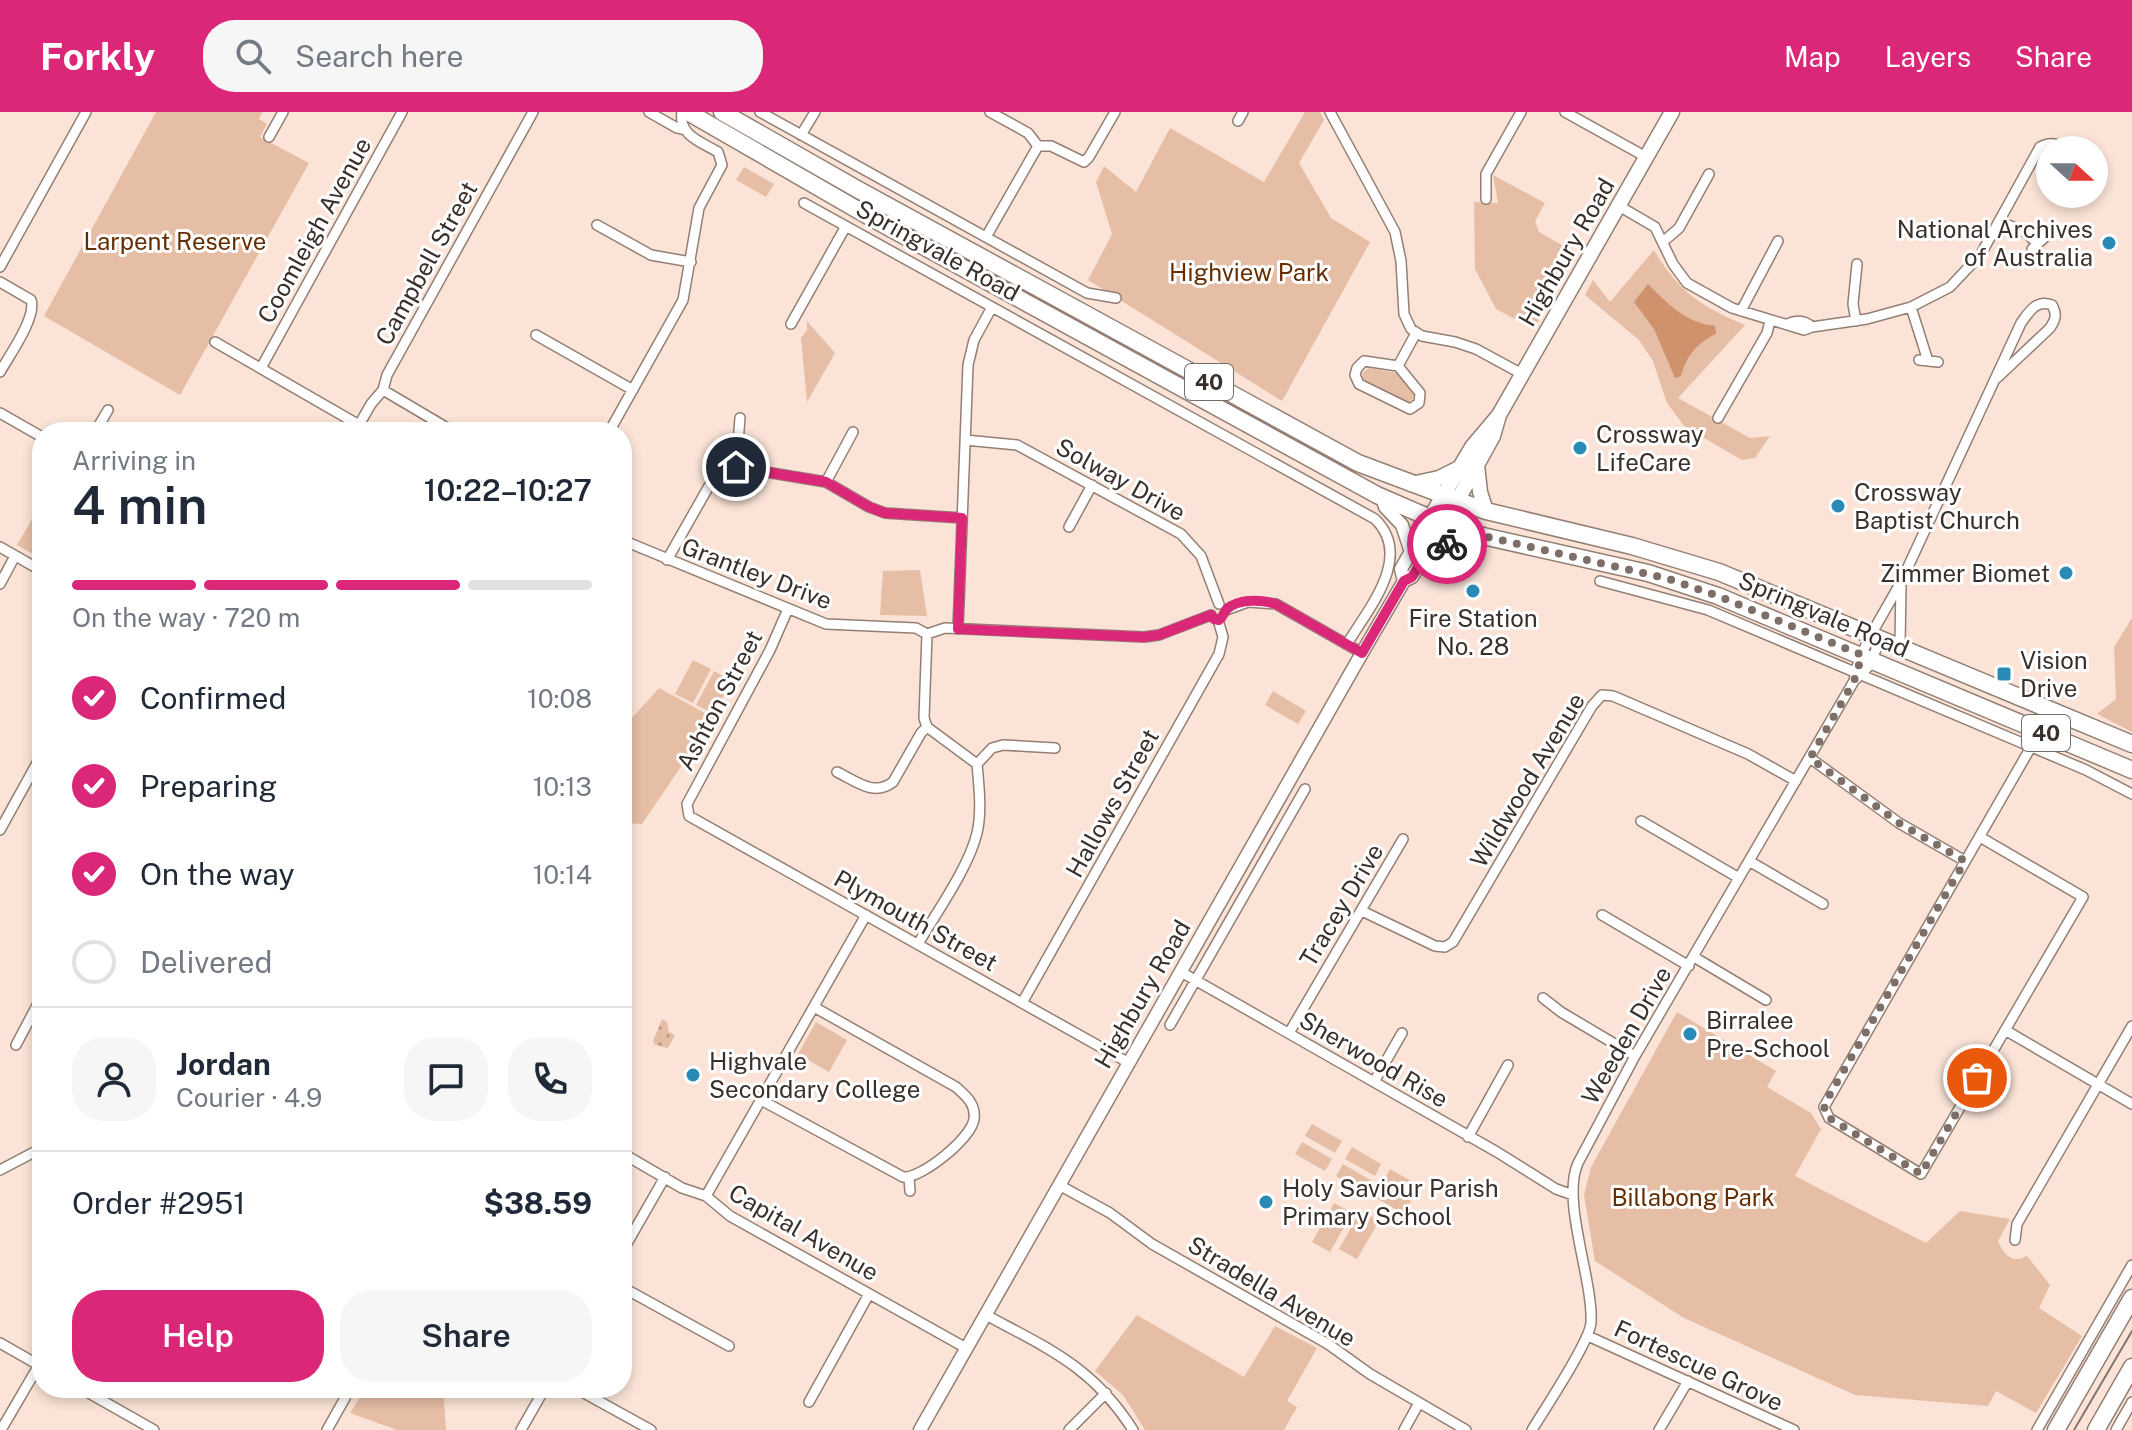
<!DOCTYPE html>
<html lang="en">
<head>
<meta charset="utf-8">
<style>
	:root { --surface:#fff; --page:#f6f6f7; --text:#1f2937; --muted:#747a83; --line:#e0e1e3; --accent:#db2777 }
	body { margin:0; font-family:"Public Sans",sans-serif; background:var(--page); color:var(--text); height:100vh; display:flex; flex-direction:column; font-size:30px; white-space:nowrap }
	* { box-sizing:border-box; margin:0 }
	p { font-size:26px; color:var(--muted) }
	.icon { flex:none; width:44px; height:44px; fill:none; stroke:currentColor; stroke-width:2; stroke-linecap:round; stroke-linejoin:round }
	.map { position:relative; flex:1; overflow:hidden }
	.sheet { position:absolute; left:32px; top:310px; width:600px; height:976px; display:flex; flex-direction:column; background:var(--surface); border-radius:32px; box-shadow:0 4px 12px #0003 }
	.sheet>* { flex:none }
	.needle { width:52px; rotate:111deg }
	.controls { position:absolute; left:2036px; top:24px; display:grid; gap:16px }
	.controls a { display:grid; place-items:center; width:72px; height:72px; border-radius:50%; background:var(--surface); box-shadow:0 4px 12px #0003; font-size:40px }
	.pin { position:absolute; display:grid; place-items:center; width:68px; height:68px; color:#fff; margin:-34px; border:4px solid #fff; border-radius:50%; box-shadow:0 2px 8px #0007 }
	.courier { position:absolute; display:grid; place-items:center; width:80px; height:80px; margin:-40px; border:6px solid #db2777; border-radius:50%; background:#fff; color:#222; box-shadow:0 2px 10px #0007 }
	.overview em { font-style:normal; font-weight:600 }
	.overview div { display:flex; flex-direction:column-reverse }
	.overview { display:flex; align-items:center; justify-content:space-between; height:136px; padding:0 40px }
	h1 { font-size:52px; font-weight:600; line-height:60px }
	.bar { display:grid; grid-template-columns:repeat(4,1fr); gap:12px 8px; align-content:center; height:96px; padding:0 40px }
	.bar i { height:10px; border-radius:6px; background:var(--line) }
	.bar .active { background:var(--accent) }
	.bar p { grid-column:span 4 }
	.line { display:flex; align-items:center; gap:20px; padding:0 40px; border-top:2px solid var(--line) }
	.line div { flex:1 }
	.round { display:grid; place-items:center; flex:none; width:84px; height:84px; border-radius:32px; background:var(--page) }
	ol { padding:0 40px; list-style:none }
	li { display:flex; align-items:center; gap:24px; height:88px }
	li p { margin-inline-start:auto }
	li .icon { padding:8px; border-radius:50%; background:var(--accent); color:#fff; stroke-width:4 }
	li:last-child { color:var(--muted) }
	li i { width:44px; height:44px; border:4px solid var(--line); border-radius:50% }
	.cta { display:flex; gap:16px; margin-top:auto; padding:16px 40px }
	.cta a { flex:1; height:92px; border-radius:32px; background:var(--accent); color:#fff; font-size:32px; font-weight:600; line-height:92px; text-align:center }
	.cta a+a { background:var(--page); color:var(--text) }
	header { display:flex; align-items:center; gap:48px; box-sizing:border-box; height:112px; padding:0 40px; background:var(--accent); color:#fff }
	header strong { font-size:38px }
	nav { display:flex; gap:44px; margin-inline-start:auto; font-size:28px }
	.search { width:560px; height:72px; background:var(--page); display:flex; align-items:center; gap:20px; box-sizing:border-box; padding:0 28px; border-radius:32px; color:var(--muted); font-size:30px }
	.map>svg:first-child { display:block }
	.green { fill:#e6bda5 }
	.garden { fill:url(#garden-dots) }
	.water { fill:#d0926d }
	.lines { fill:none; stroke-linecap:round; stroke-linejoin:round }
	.street-casing { stroke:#937f73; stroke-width:12 }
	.secondary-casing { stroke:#937f73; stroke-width:15 }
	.primary-casing { stroke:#937f73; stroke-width:17 }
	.highway-casing { stroke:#937f73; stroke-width:19 }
	.street { stroke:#fff; stroke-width:9 }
	.secondary { stroke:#fff; stroke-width:12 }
	.primary { stroke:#fff; stroke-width:14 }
	.highway { stroke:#fff; stroke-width:16 }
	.tram { stroke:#84766e; stroke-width:2 }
	.done { stroke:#7d6f67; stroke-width:8; stroke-dasharray:0 14.4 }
	.route { stroke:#db2777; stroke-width:10 }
	.poi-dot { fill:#298bb5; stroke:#fff; stroke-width:3 }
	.labels { text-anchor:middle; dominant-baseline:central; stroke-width:6; stroke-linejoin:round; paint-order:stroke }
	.shield { fill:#fff; stroke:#746e6b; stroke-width:2 }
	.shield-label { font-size:22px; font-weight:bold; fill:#39302b }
	.poi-label { font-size:24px; fill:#39302b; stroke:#fff; text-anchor:start }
	.street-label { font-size:24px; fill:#39302b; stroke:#fff }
	.park-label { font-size:24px; fill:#652d00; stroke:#fff }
</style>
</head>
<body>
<header>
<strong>Forkly</strong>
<div class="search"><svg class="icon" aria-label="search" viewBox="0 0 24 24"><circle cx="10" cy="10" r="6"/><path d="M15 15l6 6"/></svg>Search here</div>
<nav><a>Map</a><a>Layers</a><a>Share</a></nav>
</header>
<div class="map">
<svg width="2132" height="1318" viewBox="0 0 2132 1318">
	<defs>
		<pattern id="garden-dots" width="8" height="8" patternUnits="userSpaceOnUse" patternTransform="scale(2)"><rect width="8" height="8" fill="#e6bda5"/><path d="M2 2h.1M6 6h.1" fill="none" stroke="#bb9a87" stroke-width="1.8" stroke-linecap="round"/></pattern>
	</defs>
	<rect width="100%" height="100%" fill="#fbe4d7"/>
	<path class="green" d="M156,0h106l-3,7 8,5 -7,13 49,26 -129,232 -136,-79z
		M1305,0h15l4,8 -25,43 32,55 39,24 -88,159 -194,-121 24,-46 -16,-52 8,-16 32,26 34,-64 94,54z
		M744,55l30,17 -8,13 -30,-17z
		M1493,63l52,28 -10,18 4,11 37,21 -42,76 -38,-20 -21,-40 -1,-67 24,1z
		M1654,138c25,42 46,56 91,75l-67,73 72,40 20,-2 -15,22 -13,2 -57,-33 -18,-24 -14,-42 -14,-21 -54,-45 8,-15 17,22z
		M807,209l28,32 -28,49 -6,-64 6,-8z
		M1369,256l28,5 17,18 -1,8 -7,5 -42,-23 -2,-8z
		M42,376v71l-25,-14 23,-40 -5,-4z
		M920,458l7,46 -47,-1 3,-44z
		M2132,506v114l-35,-18 19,-15 -2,-52z
		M693,548l18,9 -18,34 -18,-9z
		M714,559l18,10 -18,33 -18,-9z
		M659,576l55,30 -72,106 -20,-1v-94z
		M1273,579l33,20 -8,13 -33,-19z
		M1677,900l99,59 -9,16 44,26 10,16 -26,47 131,67 34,-32 50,8 -12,22c6,14 14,23 29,15l23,29 -11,23 43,28 -46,77 -40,-22 -8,15 -133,-11 -171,-77 -89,-57 -11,-66 7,-28z
		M816,910l31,18 -18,32 -31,-18z
		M1312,1012l30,17 -7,12 -30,-17z
		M1302,1030l30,17 -7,12 -30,-17z
		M1352,1035l29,17 -6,12 -30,-17z
		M1343,1052l29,17 -7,12 -29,-17z
		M1390,1057l30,17 -7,12 -30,-16z
		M1381,1073l30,16 -7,13 -30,-17z
		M1334,1091l18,10 -22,39 -18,-10z
		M1361,1098l18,11 -22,38 -18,-10z
		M1137,1203l107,62 31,-51 42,22 -30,53 10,6 -13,23h-139l-22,-35 -28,-24z
		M378,1276h65l3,42h-49l-47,-17 11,-17z"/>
	<path class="garden" d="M662,907l5,3 2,10 6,3 -7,13 -13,-3 -2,-4z"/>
	<path class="water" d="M1648,172c21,21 37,38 67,42l1,8c-19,9 -29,21 -35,42l-6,2 -21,-49 -20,-27z"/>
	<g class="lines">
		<defs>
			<path id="street" d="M649,0l28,16 8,2
				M760,0l327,181 29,5
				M990,0l38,21 10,13
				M1330,0l65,120 6,29 3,53 7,15 11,7 33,6 21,7 46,25
				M1565,0l81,45
				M1238,9l5,-9
				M801,23l14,-23
				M269,25l14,-25
				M1038,34h13l33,16 5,-5 26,-45
				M1486,87v-25l35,-62
				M804,91l571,316c39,38 -7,90 -28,125
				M1619,94l36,21 18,37 14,19 45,25 72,22 8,-3 55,-8 44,-12 39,-20 31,-33 59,-107c11,-6 17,-3 28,3
				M2001,110l24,10 12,11
				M597,113l54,30 40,7
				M986,125l52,-91
				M1664,129l15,-13 30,-54
				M2032,137l12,-11
				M0,155l86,-155
				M0,170l31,18c6,17 -22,56 -31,72
				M1911,195l17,54
				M1741,199l37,-70
				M1856,209l-3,-17 4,-40
				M791,212l55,-98
				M1787,212c9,-4 17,-5 25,3
				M536,223l97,55
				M215,230l144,83
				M1919,248l19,2
				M1364,249l34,5 22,27 -1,10 -9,6 -51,-25 -4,-9 2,-7z
				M1398,254l18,-33
				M261,256l141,-256
				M383,278l71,42
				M0,301l42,24
				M1718,306l49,-85 3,-12
				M95,320l13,-22
				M355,320l16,-28 12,-14 4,-15 146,-263
				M609,320l74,-132 16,-92 23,-43 -4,-13c-17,-10 -40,-17 -36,-40
				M965,328l52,5 164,89 20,22 18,48
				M736,355l4,-49
				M826,370l27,-50
				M1069,415l23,-42
				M622,428l204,84 90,4 11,6 18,-6 199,9 15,-2 52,-20
				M0,435l42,24
				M667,448l42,-74 10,-12 17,-7 90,15 43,25 16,6 77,5
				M1600,469l108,29 378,160 46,24
				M0,472l15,-28
				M788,497l-18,41 -83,154 2,12 440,247
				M1226,498l22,-8 28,2 86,49
				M958,517l10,-264 6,-25 18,-33
				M1900,534l1,-64
				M1856,567l13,-13 12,-28
				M1810,646l89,65 66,38
				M977,652l15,-16 11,-3 52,3
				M837,660c19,9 37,25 56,10l28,-49 6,-6
				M1641,709l98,57
				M0,718l42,-76
				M1980,725l103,60 -162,277 -92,-56 -5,-11 207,-360
				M1749,749l74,43
				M1362,799l73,35 10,1 8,-5 139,-236 10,-11 11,1 135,58 48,27
				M1602,803l87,51
				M918,832c18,-31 51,-77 59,-111 5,-21 2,-47 0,-69l-50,-37 -3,-9 3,-84
				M1694,845l72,43
				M1181,860l316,180 59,37 17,6
				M1543,886l18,14 74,44
				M1022,891l197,-349 4,-17 -5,-17
				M1170,913l135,-236
				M2005,918l127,74
				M1289,921l114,-194
				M16,933l26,-49
				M1374,970l28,-49
				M761,988l142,77c18,2 69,-39 71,-58 2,-15 -8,-23 -18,-32l-142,-80
				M1468,1025l40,-72
				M622,1041l60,35 24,8 24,20 236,132
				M0,1058l42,-22
				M909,1066l1,13
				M1059,1073l51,28 42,31 176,100 42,30 96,56
				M706,1084l160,-281
				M2015,1128l2,-16 115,-198
				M622,1140l43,-75
				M622,1175l107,59
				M986,1203c63,34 107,52 147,115
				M1588,1224l206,94
				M0,1231l42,24
				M80,1276l74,42
				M575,1276l76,42
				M809,1290l60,-108
				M1,1318l38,-65
				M327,1318l18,-32 2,-10
				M521,1318l24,-42
				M1069,1318l37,-37
				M1404,1318l15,-27
				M1532,1318c12,-20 59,-90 59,-108 2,-44 -30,-121 -13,-159l57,-107 219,-375 2,-12 12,-29 33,-58 120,-259c8,-11 15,-24 31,-18 5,9 4,14 -2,23l-53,50
				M1659,1318l29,-49
				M2037,1318l95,-165
				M2116,1318l16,-28"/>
			<path id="secondary" d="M1382,385l3,10 17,18 9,27
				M1427,442l24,-11 18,-1 14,-6
				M1404,469l-3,-12 29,-51
				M920,1318l442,-777 42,-72 8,-4 33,-54"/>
			<path id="primary" d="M1477,353l3,27 6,19
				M1411,372l28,-6 20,-10
				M1430,406l42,-71 27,-32 173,-303
				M1445,411l48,-87 6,-21"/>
			<path id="highway" d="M688,0l182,105 507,278 53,23 53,18 165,37 70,23 414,174
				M722,0l135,77 501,274 128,48 146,35 87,26 413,172
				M2056,1318l76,-132
				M2096,1318l36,-63"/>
		</defs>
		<use href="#street" class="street-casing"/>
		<use href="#secondary" class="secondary-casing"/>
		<use href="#primary" class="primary-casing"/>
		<use href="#highway" class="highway-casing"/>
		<use href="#street" class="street"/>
		<use href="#secondary" class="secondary"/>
		<use href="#primary" class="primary"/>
		<use href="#highway" class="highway"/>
		<path class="tram" d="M2074,1318l58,-99"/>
	</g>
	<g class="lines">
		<path class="done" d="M1447,432l22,-2 14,-6 186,43 49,17 144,59 -8,26 -44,77 89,65 66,38 -140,242 -1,8 5,7 92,56 56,-96"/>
		<path class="route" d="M736,355l90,15 43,25 16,6 77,5 -4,111 186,8 15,-2 52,-20 3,4 5,1c4,-3 5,-8 8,-11 12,-11 35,-9 49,-5l86,49 42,-72 8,-4 14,-23 21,-10"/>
	</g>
	<g class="poi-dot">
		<circle cx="2109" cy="131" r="8"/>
		<circle cx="1580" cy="336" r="8"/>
		<circle cx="1838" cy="394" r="8"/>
		<circle cx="2066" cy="461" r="8"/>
		<circle cx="1473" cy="479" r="8"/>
		<rect x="1996" y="554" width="16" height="16" rx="4"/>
		<circle cx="1690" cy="922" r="8"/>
		<circle cx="693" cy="963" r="8"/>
		<circle cx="1266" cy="1090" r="8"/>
	</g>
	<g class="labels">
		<g class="shield">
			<rect x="1185" y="252" width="48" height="36" rx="6"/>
			<rect x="2022" y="603" width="48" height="36" rx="6"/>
		</g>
		<g class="shield-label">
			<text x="1209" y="270">40</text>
			<text x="2046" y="621">40</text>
		</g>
		<g class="poi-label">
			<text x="2093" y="117" text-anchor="end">National Archives<tspan x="2093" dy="28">of Australia</tspan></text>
			<text x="1596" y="322">Crossway<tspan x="1596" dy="28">LifeCare</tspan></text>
			<text x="1854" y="380">Crossway<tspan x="1854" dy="28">Baptist Church</tspan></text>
			<text x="2050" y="461" text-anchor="end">Zimmer Biomet</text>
			<text x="1473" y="506" text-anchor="middle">Fire Station<tspan x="1473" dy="28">No. 28</tspan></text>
			<text x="2020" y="548">Vision<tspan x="2020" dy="28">Drive</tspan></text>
			<text x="1706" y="908">Birralee<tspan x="1706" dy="28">Pre-School</tspan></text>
			<text x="709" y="949">Highvale<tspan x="709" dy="28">Secondary College</tspan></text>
			<text x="1282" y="1076">Holy Saviour Parish<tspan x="1282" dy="28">Primary School</tspan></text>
		</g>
		<g class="street-label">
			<text transform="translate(314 118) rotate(-61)">Coomleigh Avenue</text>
			<text transform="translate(938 138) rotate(29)">Springvale Road</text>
			<text transform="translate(1566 140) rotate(-60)">Highbury Road</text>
			<text transform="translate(426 151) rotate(-61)">Campbell Street</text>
			<text transform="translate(1121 367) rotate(29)">Solway Drive</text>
			<text transform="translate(757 461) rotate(21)">Grantley Drive</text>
			<text transform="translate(1824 502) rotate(23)">Springvale Road</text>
			<text transform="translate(719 588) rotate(-62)">Ashton Street</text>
			<text transform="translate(1527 668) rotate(-59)">Wildwood Avenue</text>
			<text transform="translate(1112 691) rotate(-61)">Hallows Street</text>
			<text transform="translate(1341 793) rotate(-59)">Tracey Drive</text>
			<text transform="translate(916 808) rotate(29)">Plymouth Street</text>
			<text transform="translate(1142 882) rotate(-60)">Highbury Road</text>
			<text transform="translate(1626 923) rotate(-60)">Weeden Drive</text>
			<text transform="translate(1374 947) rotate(30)">Sherwood Rise</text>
			<text transform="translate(804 1120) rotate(30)">Capital Avenue</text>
			<text transform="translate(1272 1179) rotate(31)">Stradella Avenue</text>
			<text transform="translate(1699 1253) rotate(25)">Fortescue Grove</text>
		</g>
		<g class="park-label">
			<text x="175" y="129">Larpent Reserve</text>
			<text x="1249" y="160">Highview Park</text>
			<text x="1693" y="1085">Billabong Park</text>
		</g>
	</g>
</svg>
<div class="controls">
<a><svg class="needle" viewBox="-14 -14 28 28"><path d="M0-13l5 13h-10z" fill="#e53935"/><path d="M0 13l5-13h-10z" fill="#747a83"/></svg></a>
</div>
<div class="pin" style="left:1977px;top:966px;background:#ea580c"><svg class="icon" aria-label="bag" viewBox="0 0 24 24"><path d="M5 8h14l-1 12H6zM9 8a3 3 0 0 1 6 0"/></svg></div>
<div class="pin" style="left:736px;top:355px;background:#1f2937"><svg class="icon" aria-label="home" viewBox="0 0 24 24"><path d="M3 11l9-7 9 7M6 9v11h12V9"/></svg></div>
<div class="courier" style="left:1447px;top:432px"><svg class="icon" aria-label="bike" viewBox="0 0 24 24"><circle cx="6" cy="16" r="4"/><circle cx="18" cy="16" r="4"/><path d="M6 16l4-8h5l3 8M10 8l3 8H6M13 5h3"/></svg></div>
<section class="sheet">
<div class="overview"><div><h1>4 min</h1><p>Arriving in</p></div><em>10:22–10:27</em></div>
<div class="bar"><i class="active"></i><i class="active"></i><i class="active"></i><i></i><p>On the way · 720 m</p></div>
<ol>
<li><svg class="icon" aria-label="check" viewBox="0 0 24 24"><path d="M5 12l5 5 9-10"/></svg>Confirmed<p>10:08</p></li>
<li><svg class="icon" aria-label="check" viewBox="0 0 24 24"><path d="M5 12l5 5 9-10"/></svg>Preparing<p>10:13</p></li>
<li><svg class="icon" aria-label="check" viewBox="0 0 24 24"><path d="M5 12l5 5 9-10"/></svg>On the way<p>10:14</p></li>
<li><i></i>Delivered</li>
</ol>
<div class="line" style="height:144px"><a class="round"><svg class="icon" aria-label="person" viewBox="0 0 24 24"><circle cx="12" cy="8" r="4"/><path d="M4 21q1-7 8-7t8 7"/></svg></a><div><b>Jordan</b><p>Courier · 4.9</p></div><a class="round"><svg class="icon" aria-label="chat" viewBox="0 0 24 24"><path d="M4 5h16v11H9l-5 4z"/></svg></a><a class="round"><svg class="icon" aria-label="phone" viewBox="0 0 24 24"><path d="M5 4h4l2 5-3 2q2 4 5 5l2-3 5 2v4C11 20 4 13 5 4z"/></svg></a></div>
<div class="line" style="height:104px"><div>Order #2951</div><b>$38.59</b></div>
<div class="cta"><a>Help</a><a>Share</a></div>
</section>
</div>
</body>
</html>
